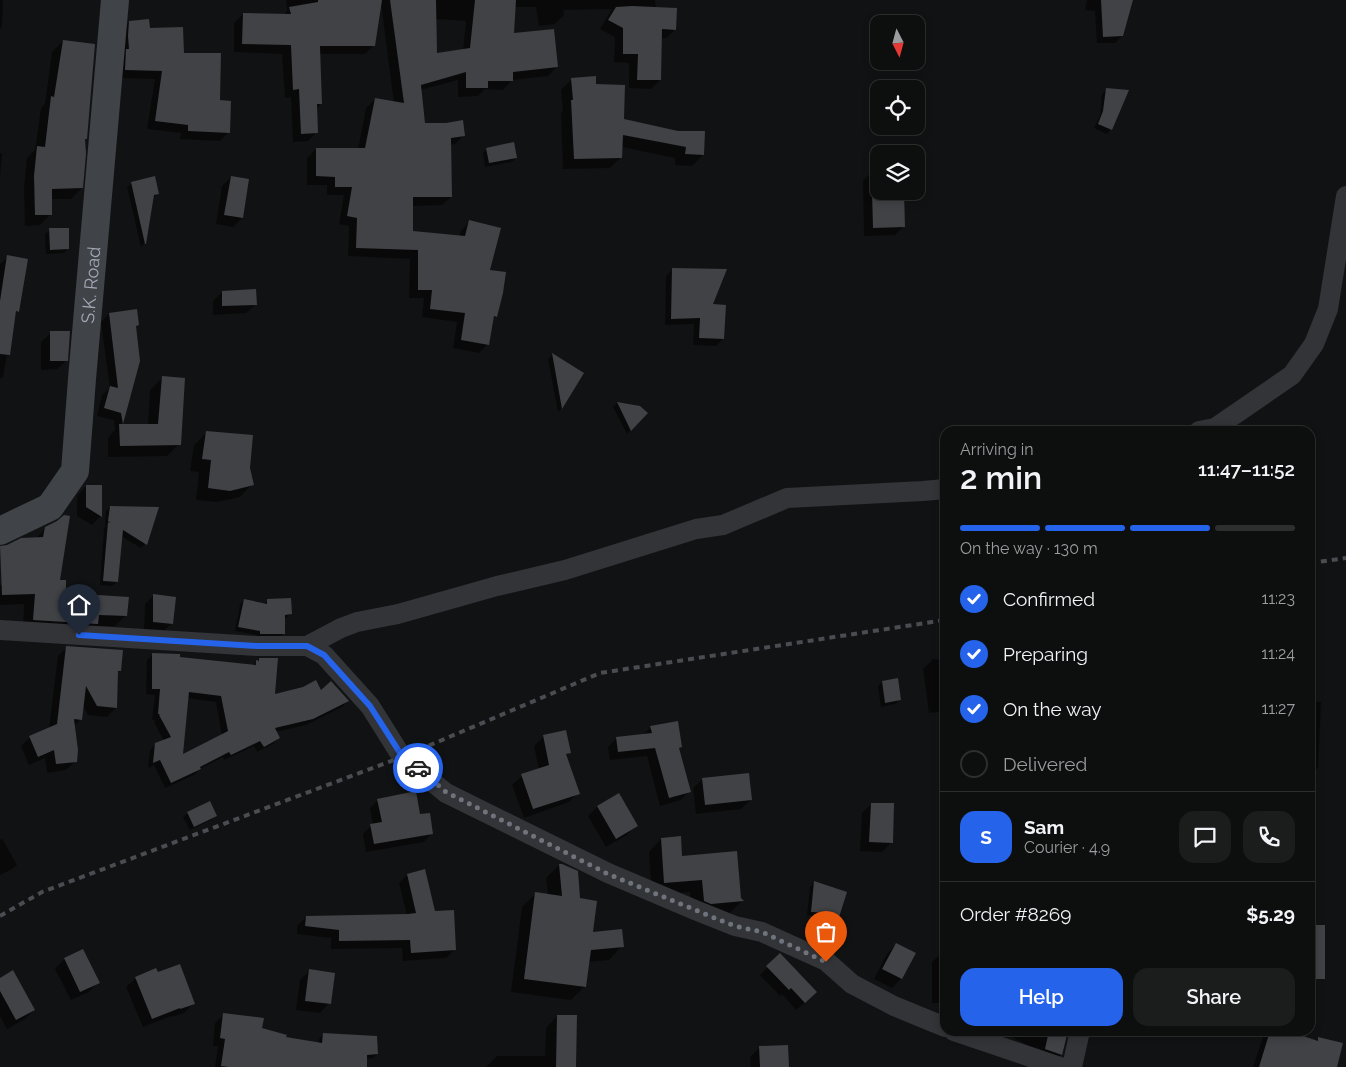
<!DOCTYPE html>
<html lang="en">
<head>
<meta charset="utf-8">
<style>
	:root { --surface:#0d0e0e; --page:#1b1c1c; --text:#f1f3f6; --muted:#9a9c9e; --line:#2d2e2e; --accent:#2563eb }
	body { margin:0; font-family:Raleway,sans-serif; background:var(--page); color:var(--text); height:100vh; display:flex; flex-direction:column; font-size:19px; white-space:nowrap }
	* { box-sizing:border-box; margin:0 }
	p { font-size:16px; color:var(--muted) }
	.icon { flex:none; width:28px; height:28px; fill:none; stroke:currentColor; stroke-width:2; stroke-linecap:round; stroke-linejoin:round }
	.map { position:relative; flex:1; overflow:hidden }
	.panel { position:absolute; left:940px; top:426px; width:375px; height:610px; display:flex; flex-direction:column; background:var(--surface); border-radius:15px; box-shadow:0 2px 8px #0003,0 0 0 1px var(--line) }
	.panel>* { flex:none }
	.needle { width:32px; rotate:174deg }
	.buttons { position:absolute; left:870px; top:15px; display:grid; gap:10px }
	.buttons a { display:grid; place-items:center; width:55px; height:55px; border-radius:10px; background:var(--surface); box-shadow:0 2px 8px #0003,0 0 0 1px var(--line); font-size:25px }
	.pin { position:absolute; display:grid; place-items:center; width:42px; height:42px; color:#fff; margin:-51px -21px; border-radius:50% 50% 50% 0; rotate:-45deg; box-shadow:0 0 5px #0007 }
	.pin .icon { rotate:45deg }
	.courier { position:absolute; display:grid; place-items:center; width:50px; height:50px; margin:-25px; border:4px solid #2563eb; border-radius:50%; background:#fff; color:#222; box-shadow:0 1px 6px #0007 }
	.headline em { font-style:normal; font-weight:600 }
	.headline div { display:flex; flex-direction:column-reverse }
	.headline { display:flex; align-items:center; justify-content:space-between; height:85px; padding:0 20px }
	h1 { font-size:32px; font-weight:600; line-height:38px }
	.bar { display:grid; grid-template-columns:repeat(4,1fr); gap:8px 5px; align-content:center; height:60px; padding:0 20px }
	.bar i { height:6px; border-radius:4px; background:var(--line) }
	.bar .active { background:var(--accent) }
	.bar p { grid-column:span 4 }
	.line { display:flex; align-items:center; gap:12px; padding:0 20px; border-top:1px solid var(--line) }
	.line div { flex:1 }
	.round { display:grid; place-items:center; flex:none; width:52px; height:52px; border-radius:15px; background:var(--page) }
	ol { padding:0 20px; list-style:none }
	li { display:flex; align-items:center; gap:15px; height:55px }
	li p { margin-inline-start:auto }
	li .icon { padding:5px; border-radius:50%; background:var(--accent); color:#fff; stroke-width:4 }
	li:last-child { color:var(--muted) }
	li i { width:28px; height:28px; border:2px solid var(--line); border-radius:50% }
	.action { display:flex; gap:10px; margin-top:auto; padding:10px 20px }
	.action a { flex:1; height:58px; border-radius:15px; background:var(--accent); color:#fff; font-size:20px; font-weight:600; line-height:58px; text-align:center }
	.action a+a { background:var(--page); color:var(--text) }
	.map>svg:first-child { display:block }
	.shadow { fill:#0007; fill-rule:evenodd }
	.building { fill:#404246; fill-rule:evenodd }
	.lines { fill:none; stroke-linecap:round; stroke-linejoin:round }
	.street { stroke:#323438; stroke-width:20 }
	.secondary { stroke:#404348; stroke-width:28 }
	.rail { stroke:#494c51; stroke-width:4; stroke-dasharray:6 5; stroke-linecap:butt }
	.done { stroke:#6f747c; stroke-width:5; stroke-dasharray:0 9 }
	.route { stroke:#2563eb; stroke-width:6 }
	.labels { text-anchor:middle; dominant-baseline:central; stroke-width:4; stroke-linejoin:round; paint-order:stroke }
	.street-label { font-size:18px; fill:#a2a9b5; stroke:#0c0d0e }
</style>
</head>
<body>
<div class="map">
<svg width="1346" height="1067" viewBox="0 0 1346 1067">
	<rect width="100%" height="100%" fill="#111213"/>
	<path class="shadow" d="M0,0h3l-1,26 -2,3z
		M286,0h369l1,8 19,22 -9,8h-5l-1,42 -9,9 -22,-1v-25l-15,-1 1,-25 -15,-8 12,-20 -49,1 1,5 -9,9 -16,2 -3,-19h-22l-1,27 44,33 -9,9 -36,4 -9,10 -18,-1 -7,7 -20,1v-17l-38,10 4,34 40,11 -9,9 -5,1 1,52 -9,8 -30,1v26l47,5 2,-6 8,-9 20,49 7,45 -4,4 -4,24 -9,9 -26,-5 4,-26 -35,-5 2,-19h-15l1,-39 -62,-3 1,-30 -10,-2 5,-29h-17v-10h-20v-27l9,-9 42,1 8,-42 9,-9 19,4 -13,-100 -7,42 -9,9h-46l2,50 -5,5 1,23 -9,9 -15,1 -2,-45 -6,1 -3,-44 -48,-2v-29l9,-9 40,2 4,-5zM435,19l31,2 -3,30 -28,3z
		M1087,0h44l-9,36 -7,7h-18l-2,-32 -10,-1z
		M129,22l20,8 34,24 36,48 9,31 -8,8 -40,-2 1,-6 -34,-4 8,-50 -38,-1 4,-47z
		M63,41l23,98 -2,1 -2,48 -11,11h-20v15l-11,11 -15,1 -1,-38 3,-30 8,-8 6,-42 4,-4 7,-52z
		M572,79l23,6 28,35 55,12 25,23 -11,11 -17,-1v-7l-53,-11 -1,10 -11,11 -47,1 -2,-56 2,-2 -2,-21z
		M1106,90l5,39 -4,5 -13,-6 6,-12 2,-22z
		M487,149l29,9 -4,4 -27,5 -2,-14z
		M0,153h2l-2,25z
		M872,171h7v20l25,35 -9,9 -31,1 -1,-55z
		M231,177l11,41 -9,9 -17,-3 6,-38z
		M132,183l26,10 -5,5 -8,45 -4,4 -14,-60z
		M50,230l18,18 -4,5 -18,1 -1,-20z
		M8,257l10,54 -4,4 -11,62 -3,2v-115z
		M673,269l38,36 12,34 -7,7 -23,-1 1,-21 -29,1 1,-49z
		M222,292l34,12 -10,9 -33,2v-14z
		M109,314l25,13 4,34 -16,62 -3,3 29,-1 2,-35 12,-12 17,66 -12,12 -59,1v-19l7,-8 -1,-10 -17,-4 5,-21 8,-7 -9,-66z
		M51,333l16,27 -10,9 -16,1v-28z
		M552,355l31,19 -22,35 -3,3 -10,-53z
		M617,403l23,4 6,6 -19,21 -14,-27z
		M207,432l45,52 -12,13 -23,5 -21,-2 3,-28 -9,-1 4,-26z
		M86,486h15v30l-9,9 -15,-9v-20z
		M110,507l35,37 -4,4 -20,-12 -4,46 -5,4 -12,-1 4,-57 2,-2 -1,-1 1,-14z
		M46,528l12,53 6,13 62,21 -11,11h-20l-72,5 1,-27 -24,1v-20h2l-2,-37 35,-9z
		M154,595l18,28 -10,10 -18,-2 1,-27z
		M244,600l20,4 4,-4 22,14 -4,4h-2l-1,16 -4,4h-23l1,-3 -22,-4 5,-26z
		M67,647l53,24 -3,2 -1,35 -9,9 -19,-2 -6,-11 -1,15 -7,7 2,35 -10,9 -19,3 -2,-15 -16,7 -8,-19 9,-9 19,-8 9,-73z
		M153,654l99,12 8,-7 14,36 47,-2 27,8 -6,6 -36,18 -31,7 4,6 -6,6 -16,8 -3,-6 -30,14 -1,-3 -23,12 -6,6 -29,13 -11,-23 -6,3 2,-18 6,-6 8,-3 -10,-19 2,-2h-4l3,-25 -9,-1 1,-34zM187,698l29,4 6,34 -40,20z
		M933,659l12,1v51l-16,2 -6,-44z
		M882,682l18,18 -5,4 -14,3 -3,-21z
		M1310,702h11l-3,66 -8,8z
		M651,727l30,19 -3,4 11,41 -8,9 -21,6 -13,-50 -37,4 -2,-13 9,-9 26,-3z
		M544,736l25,16 -4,4 13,37 -9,9 -45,16 -12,-33 10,-9 17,-6 -5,-24z
		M703,779l48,21 -10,9 -45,5 -3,-26z
		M618,795l18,30 -9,10 -21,12 -18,-31 9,-9z
		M378,800l41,16 13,17 -8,9 -58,10 -3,-18 8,-8 2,-1 -3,-17z
		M871,804l20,39 -9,9 -22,-1 2,-38z
		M188,813l28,3 -5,4 -21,10 -7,-13z
		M0,839l3,1 14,25 -5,4 -12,6z
		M661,839l20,18 61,44 -12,12h-38l-2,-21 -38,3 -3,-43z
		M559,865l20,34 13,35 30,12 -13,14 -21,2 -4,25 -13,13 -60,-8 11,-85 13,-13 13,1 -2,-17z
		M407,875l27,38 21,36 -9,9 -43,3 -1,-13 -71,1v-11l-34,-4v-8l9,-9 101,-2 -8,-32z
		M814,883l32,10 -12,38 3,2 -8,14 -5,4 -13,-8 15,-26 -19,-2 3,-28z
		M896,944l18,10 -13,25 -9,9 -18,-9 13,-25z
		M82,950l16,32 -9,10 -18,8 -16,-31 9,-10z
		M941,953h4v50h-13v-41z
		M780,955l28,45 -12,10 -14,-16 -2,2 -20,-21z
		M310,970l19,33 -9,10 -24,-3 4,-30z
		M136,978l57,26 -9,9 -13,4v-1l-28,11 -17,-40z
		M0,979l34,31 -9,9 -18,10 -7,-13z
		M223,1015l62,23 23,29h-93l3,-21h-5l2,-23z
		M557,1016l16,51h-87l11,-11h48l1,-28z
		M988,1031h79l-6,24 -8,8 -14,-12 -31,-16z
		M1268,1031h16l32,10 3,-3 16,29h-82l10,-30z
		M324,1034l53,20 -4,4 -17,1 -38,-3 1,-17z
		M760,1047l27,20h-36l-1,-10z"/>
	<path class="building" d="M318,0h64l-7,46h-55l2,58h-5l1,29 -17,1 -2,-45 -6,1 -2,-45 -49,-1 1,-31 48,1 -2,-7 29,-5z
		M390,0h46l1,53 33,-5 5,-48h41l-2,33 40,-4 4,38 -45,5v9h-25v7h-22v-16l-45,13 4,38h21l17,-3 2,16 -14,2 1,59h-39v34l52,5 4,-16 32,8 -11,42 16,2 -3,21 -6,24 -3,-1 -5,29 -28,-5 4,-27 -35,-4 2,-19h-14v-40l-62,-2 1,-30 -10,-2 5,-29h-17v-10l-19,-1v-28h49l10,-50 29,5z
		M1101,0h32l-10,36 -20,1z
		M632,6l45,2 -1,22 -14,-1 -1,51h-24l1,-26h-15v-26l-15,-8 8,-13z
		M149,19l1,9 33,-1 1,26h37l-1,47 11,1 -1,32 -42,-2v-6l-33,-4 7,-50 -37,-1 1,-21h3l-1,-13 1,-15z
		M63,40l32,4 -8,95h-2l1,15 -3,34 -31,1v26h-17l-1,-39 3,-30 8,1 6,-51 3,1z
		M596,76v8l29,1 -1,34 54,12h27l-1,24 -19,-1 1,-7 -63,-12 -1,23 -48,1 -3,-59h2l-2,-22z
		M1106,88l23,2 -17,40 -14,-6 5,-13z
		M514,142l3,16 -28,5 -3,-15z
		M155,176l4,18 -5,1 -8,49h-1l-14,-62z
		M231,176l18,3 -6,39 -19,-3z
		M872,191h32l1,36 -32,1z
		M49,228h20v21l-19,1z
		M7,255l21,4 -9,53 -3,-1 -6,44 -10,-1v-53z
		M672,268l55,1 -14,35 13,1 -2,34 -25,-1 1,-20 -29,1z
		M256,289l1,16 -35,1v-15z
		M137,309l2,16 -3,1 4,35 -17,63 -2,-11 -17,-5 6,-22 8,2 -9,-75z
		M50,331h20l-2,30h-18z
		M552,353l32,20 -22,36z
		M162,376l23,2 -4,67 -61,1 -1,-22h39z
		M617,402l23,4 8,7 -17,18z
		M206,431l47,4 -3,33 4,17 -24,6 -22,-3 3,-28 -9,-1z
		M86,485h16v32l-16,-10z
		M110,506l49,1 -12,38 -24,-15 -5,52 -15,-1 5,-59 3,1 -3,-2z
		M64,515l6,1 -10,64h6v13l63,4 -2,19 -28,-1 -1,9 -65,-4 2,-26 -33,1 -2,-49 7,-1 14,-7 22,-1 2,-10 12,-6z
		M153,594l23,3 -3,27 -20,-2z
		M291,598l1,16 -7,1v19h-25v-3l-22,-4 6,-28 23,5v-5z
		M66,646l57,4 -2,21h-3l-1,37 -20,-2 -11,-20 -4,34 -8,-1 4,31 -1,12 -21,2 -2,-14 -16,7 -9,-21 28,-12z
		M152,653l28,1v3l76,8v-5l3,1v-3h19l-3,36 28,-7 13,-7 5,10 10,-9 18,20 -36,18 -38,9 5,10 -16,9 -4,-6 -29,14 -2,-3 -29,15 1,2 -30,14 -11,-23 -7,3 2,-20 16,-6 -12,-22 1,-1h-2l2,-25h-8zM189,692l32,4 7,35 -45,23z
		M898,678l3,22 -16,3 -3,-22z
		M678,721l4,26 -3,1 12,44 -22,6 -14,-50 -37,4 -2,-15 36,-4 -2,-7z
		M566,730l5,23 -5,1 14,40 -47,15 -12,-35 28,-9 -6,-30z
		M749,773l3,27 -47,5 -3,-27z
		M416,791l4,23 10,-1 3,21 -59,10 -4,-20 12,-2 -5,-23z
		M619,793l19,33 -22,13 -19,-33z
		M210,801l7,15 -23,11 -7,-15z
		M871,803h23l-1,40 -24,-1z
		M681,836l1,20 55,-5 4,47 -1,-1 4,4 -33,3 -7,-3 -2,-21 -38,3 -3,-45z
		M559,864h3l16,7 2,27 17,3 -4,31 29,-3 2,18 -33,3 -5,37 -62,-8 11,-87 27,4z
		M425,869l10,42 19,-1 2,40 -45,3 -1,-13 -71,1v-11l-34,-4 1,-10 102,-2 8,-1 -9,-39z
		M814,881l33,11 -12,38 4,2 -9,15 -16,-8 15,-26 -18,-1z
		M1310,925h15v54h-15z
		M896,943l20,10 -14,26 -20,-10z
		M83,949l17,34 -20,9 -16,-34z
		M780,953l37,39 -12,11 -14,-15 -2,2 -23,-24z
		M180,964l15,40 -15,5v-1l-28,11 -17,-42 21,-9 2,4z
		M309,969l26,4 -4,31 -26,-3z
		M13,970l22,40 -19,10 -16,-29v-13z
		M223,1013l41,5 -2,10 25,7 -1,2 36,6 1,-10 54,3 1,18 -11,1v12h-138l-8,-1 4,-27 -5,-1z
		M557,1015h20l-1,52h-20z
		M1049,1031h19l-6,24 -17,-6z
		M1270,1031h18l30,10v-4l25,6 -6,24h-78z
		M788,1045l1,22h-29l-1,-21z"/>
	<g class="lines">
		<path class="street" d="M1199,431l16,-3 77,-53 22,-31 14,-35 18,-113
			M0,630l257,16h50l17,9 46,51 32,51 44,36 162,80 87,37 40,16 27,6 64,29 26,23 42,22 51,21
			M307,646l34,-18 16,-6 41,-8 99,-28 68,-16 131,-41 27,-4 64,-27 136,-7 22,-2
			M954,1031l106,36
			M1072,1067l8,-36"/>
		<path class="secondary" id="s1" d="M0,531l50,-24 25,-36 7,-92 33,-379"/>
		<path class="rail" d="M1310,563l36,-5
			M0,916l42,-24 360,-135 198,-84 345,-53"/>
	</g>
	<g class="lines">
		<path class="done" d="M418,768l28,24 162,82 114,47 13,5 27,6 64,30"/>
		<path class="route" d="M79,635l178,11h50l17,9 46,51 32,50 16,12"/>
	</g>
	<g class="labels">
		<g class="street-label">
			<text stroke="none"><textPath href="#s1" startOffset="286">S.K. Road</textPath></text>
		</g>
	</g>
</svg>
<div class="buttons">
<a><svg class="needle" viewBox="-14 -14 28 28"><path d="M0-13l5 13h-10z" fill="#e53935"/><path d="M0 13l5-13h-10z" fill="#9a9c9e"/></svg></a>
<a><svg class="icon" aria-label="locate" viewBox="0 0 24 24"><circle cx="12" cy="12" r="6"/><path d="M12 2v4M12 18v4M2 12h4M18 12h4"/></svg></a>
<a><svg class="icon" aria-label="layers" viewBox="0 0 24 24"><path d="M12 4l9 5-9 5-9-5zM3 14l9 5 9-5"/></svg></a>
</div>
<div class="pin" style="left:826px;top:962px;background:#ea580c"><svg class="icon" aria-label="bag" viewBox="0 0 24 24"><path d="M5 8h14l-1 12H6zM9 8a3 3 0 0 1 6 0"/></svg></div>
<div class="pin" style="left:79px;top:635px;background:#1f2937"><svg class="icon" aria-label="home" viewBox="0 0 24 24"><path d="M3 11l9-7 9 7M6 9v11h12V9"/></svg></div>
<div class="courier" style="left:418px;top:768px"><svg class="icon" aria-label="car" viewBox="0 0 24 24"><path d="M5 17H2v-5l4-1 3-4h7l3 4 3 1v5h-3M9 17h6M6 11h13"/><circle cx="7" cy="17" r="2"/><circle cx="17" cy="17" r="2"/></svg></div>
<section class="panel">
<div class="headline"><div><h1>2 min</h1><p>Arriving in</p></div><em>11:47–11:52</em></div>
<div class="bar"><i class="active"></i><i class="active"></i><i class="active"></i><i></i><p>On the way · 130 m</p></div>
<ol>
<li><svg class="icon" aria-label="check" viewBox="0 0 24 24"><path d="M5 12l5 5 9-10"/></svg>Confirmed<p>11:23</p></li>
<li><svg class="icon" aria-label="check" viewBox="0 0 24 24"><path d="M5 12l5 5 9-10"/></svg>Preparing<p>11:24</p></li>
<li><svg class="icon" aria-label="check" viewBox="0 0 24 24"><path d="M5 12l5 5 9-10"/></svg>On the way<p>11:27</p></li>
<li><i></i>Delivered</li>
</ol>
<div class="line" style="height:90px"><b class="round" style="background:var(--accent);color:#fff">S</b><div><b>Sam</b><p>Courier · 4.9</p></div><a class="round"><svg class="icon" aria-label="chat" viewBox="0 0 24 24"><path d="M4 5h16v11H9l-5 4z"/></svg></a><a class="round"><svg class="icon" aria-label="phone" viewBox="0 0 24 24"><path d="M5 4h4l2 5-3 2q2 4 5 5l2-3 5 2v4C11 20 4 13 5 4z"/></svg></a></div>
<div class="line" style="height:65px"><div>Order #8269</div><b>$5.29</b></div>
<div class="action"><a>Help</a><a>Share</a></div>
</section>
</div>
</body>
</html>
